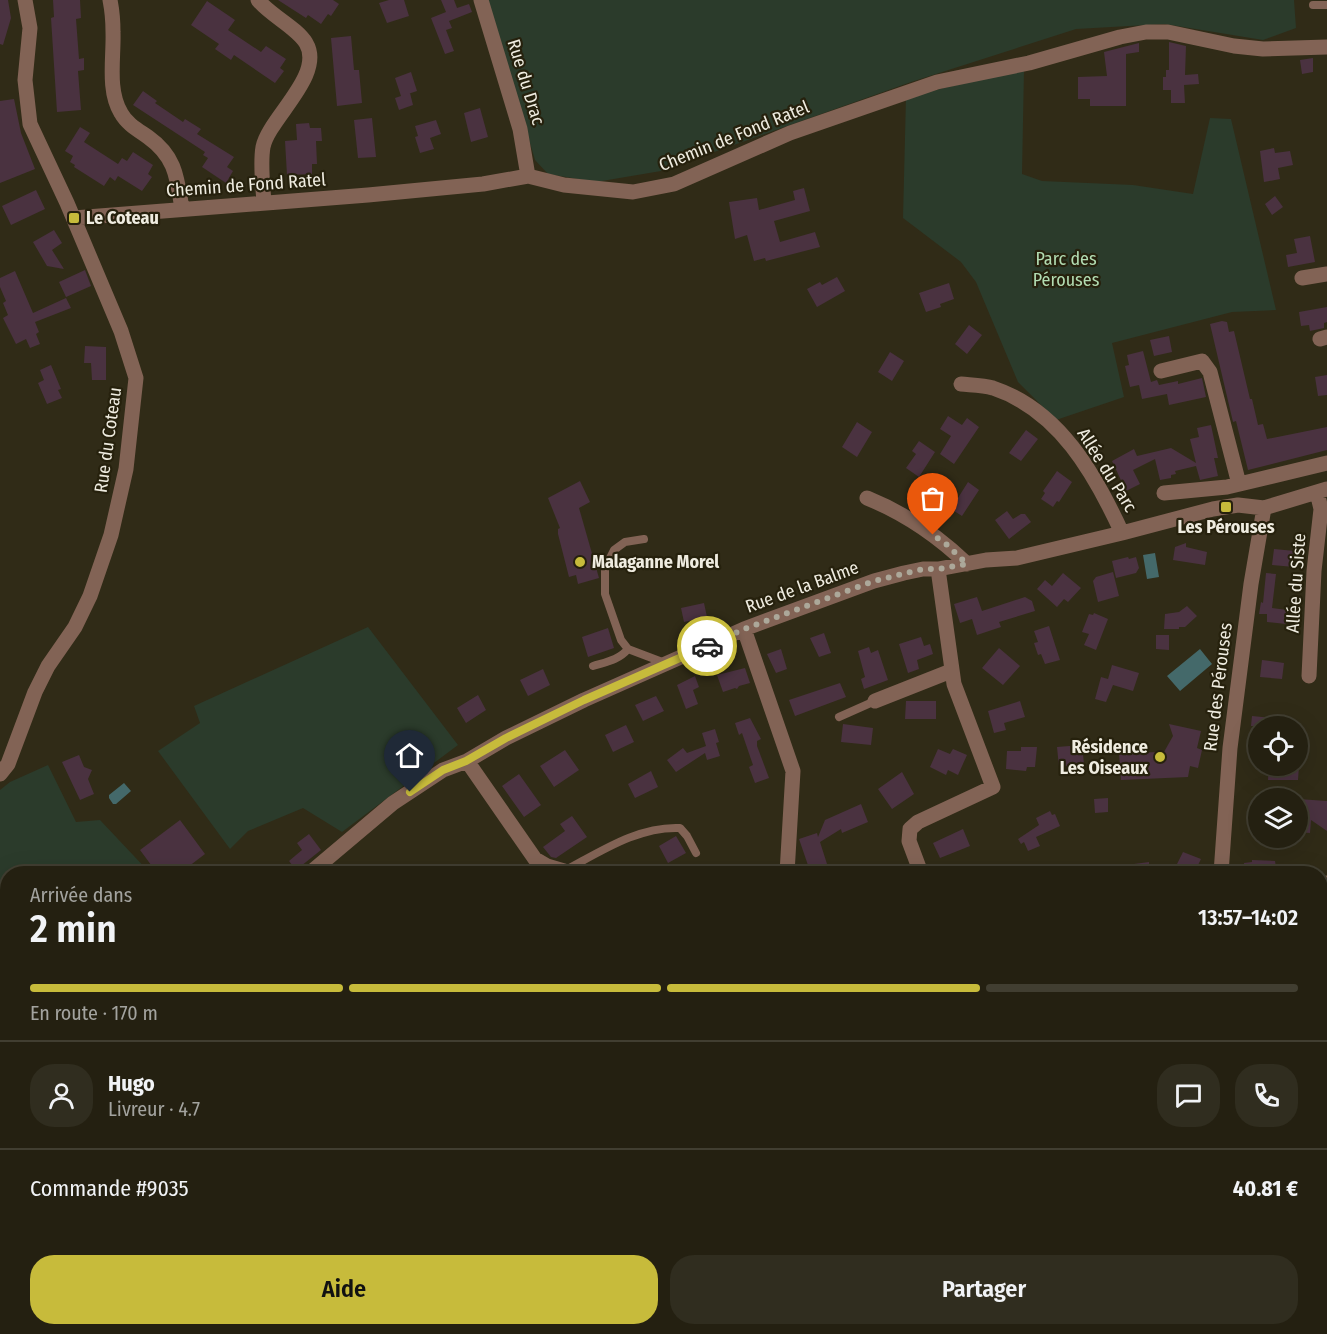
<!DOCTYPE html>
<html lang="fr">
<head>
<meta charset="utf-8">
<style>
	:root { --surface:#242011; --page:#302d1f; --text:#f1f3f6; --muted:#a3a39f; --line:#413e31; --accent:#c7bb3b }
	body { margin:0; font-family:"Fira Sans Condensed",sans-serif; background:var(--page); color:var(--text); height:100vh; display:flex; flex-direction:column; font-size:22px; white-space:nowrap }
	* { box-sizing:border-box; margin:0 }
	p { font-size:20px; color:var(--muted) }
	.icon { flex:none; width:33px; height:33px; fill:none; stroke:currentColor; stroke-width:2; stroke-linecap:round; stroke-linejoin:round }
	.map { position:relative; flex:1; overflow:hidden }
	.details { position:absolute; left:0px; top:866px; width:1328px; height:470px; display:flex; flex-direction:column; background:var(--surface); border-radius:24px 24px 0 0; box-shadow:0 6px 24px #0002,0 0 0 2px var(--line) }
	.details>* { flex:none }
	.controls { position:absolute; left:1248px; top:716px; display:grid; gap:12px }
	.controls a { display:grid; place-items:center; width:60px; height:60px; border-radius:50%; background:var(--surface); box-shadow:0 6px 24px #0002,0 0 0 2px var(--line); font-size:30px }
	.pin { position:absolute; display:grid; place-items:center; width:51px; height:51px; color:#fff; margin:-62px -26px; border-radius:50% 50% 50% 0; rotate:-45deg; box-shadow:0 0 6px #0007 }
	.pin .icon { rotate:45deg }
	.courier { position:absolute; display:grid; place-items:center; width:60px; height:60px; margin:-30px; border:4px solid #c7bb3b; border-radius:50%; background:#fff; color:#222; box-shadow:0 2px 8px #0007 }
	.headline em { font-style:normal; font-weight:600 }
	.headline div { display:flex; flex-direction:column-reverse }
	.headline { display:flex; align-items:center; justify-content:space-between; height:102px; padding:0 30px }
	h1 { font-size:39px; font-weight:600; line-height:45px }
	.bar { display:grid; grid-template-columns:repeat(4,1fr); gap:9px 6px; align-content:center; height:72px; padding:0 30px }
	.bar i { height:8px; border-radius:4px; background:var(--line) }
	.bar .active { background:var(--accent) }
	.bar p { grid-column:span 4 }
	.line { display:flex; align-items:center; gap:15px; padding:0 30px; border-top:2px solid var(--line) }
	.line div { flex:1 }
	.round { display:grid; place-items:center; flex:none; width:63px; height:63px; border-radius:24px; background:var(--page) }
	.cta { display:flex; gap:12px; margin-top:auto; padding:12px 30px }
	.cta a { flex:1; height:69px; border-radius:24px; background:var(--accent); color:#111; font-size:24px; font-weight:600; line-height:69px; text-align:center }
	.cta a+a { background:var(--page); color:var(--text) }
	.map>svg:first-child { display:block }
	.green { fill:#2b3b2b }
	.water { fill:#44696a }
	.building { fill:#4a3240 }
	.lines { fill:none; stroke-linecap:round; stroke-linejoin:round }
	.lane { stroke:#826355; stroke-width:8 }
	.street { stroke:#826355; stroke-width:15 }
	.done { stroke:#aca89a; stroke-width:6; stroke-dasharray:0 10.8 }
	.route { stroke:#c7bb3b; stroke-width:8 }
	.poi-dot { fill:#c7bb3b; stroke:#26210d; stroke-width:2 }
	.labels { text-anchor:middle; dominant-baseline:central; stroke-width:4.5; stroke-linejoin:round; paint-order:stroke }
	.street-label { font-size:18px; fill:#efece0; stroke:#26210d }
	.poi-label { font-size:18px; font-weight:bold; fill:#efece0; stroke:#26210d; text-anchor:start }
	.park-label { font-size:18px; fill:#b2dcb2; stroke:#26210d }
</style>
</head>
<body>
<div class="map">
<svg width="1327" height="1334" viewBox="0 0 1327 1334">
	<rect width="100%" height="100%" fill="#302b17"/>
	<path class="green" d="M488,0h806l2,28 -33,12 -98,-16 -89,5 -165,53 -250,89 -65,11 -48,-8 -13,-14z
		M1024,69l-2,105 20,7 91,4 60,9 17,-76 21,1 45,191 -44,2 -120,31 12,54 -68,23 -38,-38 -42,-100 -15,-20 -58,-44 3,-121z
		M368,627l90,118 -116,87 -39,-24 -55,23 -18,18 -72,-98 42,-28 -6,-17z
		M48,765l28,57 24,-2 50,53h-142l-1,38 -7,5v-126l10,-8z
		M0,950l8,9 -1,142 -7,6z
		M1320,1305l7,2v27h-33l2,-6h24z
		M927,1328h359l-2,6h-372z"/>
	<path class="water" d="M1155,553l4,24 -12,2 -4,-24z
		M1200,649l12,15 -32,27 -13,-15z
		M124,783l7,8 -15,13h-3l-4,-6v-3z"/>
	<path class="building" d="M0,0h8l3,18 -8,27 -3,-1z
		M53,0h27l1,18 -5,1 3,40 5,-1v12l-6,1 3,39 -24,2 -6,-94 3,-1z
		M278,0h55l6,4 -8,12 -3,-2 -7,10 -13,-9 -2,3z
		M389,0h15l5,16 -22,7 -8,-20z
		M441,0h13l3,8 12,-4 3,8 -23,9 3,7 -6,2 8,21 -9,3 -14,-36 15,-6z
		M207,1l28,19 -7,10 33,22 5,-6 20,13 -6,9 4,3 -9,12 -41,-28 -3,5 -16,-11 4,-5 -28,-19z
		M351,36l3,34h5l3,33 -25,3 -6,-68z
		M1169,42l17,4 -1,29 13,-1 1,10 -15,1 1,18h-14v-13h-8v-13h3v-7h3z
		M1139,43v9l-13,2v52h-36v-7h-12v-22l29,-1 -3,-24z
		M1313,58v14l-11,2 -2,-14z
		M411,72l6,19 -12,4 5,-2 3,12 -14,5 -4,-12 6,-2 -6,-18z
		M143,91l14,10 -2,2 28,19 2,-3 16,10 -4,5 37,23 -7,10 6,4 -7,12 -24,-16 6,-9 -5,-3 2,-3 -72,-47z
		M14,99l7,34 14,36 -35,14v-82z
		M480,108l8,29 -17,5 -7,-29z
		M372,118l4,39 -18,1 -4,-38z
		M436,120l5,14 -11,4 4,11 -14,4 -5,-16 3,-1 -3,-10z
		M309,123l1,5h11l1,13h-6l1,23h-5v10l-25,1 -2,-34 12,-1 -1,-16z
		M80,127l10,6 -6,9 34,22 4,-6 5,3 6,-9 20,13 -5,9 4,3 -10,14 -24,-15 -3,5 -5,-4 -6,9 -30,-19 1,-2 -5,-3 3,-6 -8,-5z
		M1274,148l1,5 15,-2 3,14 -15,3 2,11 -16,3 -4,-31z
		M804,188l6,23 -36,10 6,21 35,-10 5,15 -54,14 -1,-3 -11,3 -7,-26 -12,4 -6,-37 28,-4 2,12 36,-10 -2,-9z
		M36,190l9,19 -34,16 -9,-19z
		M1275,196l8,11 -11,8 -7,-11z
		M54,230l8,13 -10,7 12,19 -17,-3 -14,-24z
		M1310,236l5,26 -27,5 -2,-12 11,-2 -3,-14z
		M85,270l6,16 -25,11 -7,-15z
		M15,271l18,42 33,-15 5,10 -36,14 4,10 -3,2 4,10 -10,4 -4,-9 -10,5 -13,-26 5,-3 -5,-12 3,-2 -6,-14v-9z
		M837,277l8,14 -28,16 -10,-18 13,-7 2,3z
		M949,283l5,16 -14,5 1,3 -15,5 -7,-19z
		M1327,307v15l-3,1v5l-14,3 -1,-6 -8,1 -2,-14z
		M1222,321l5,1 2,10 5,-1 16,68h2l6,26 5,-1 4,15 60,-12v23l-79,20 -12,-49 -3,1 -23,-98z
		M969,325l13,10 -15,19 -12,-10z
		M1169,336l3,16 -18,4 -4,-16z
		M85,346l21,1v33h-14l-1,-17h-7z
		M1143,351l8,31 6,-2 2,5 19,-4v3l24,-6 4,19 -37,8 -2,-11 -25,5 -3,-14 -9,2 -5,-21 4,-1 -2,-10z
		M890,352l14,9 -12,20 -14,-9z
		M51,365l10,24 -3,1 4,8 -15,6 -9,-21 6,-3 -4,-10z
		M1327,375v20l-9,1 -3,-19z
		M948,416l14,9 5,-7 12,9 -25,37 -14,-10 11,-18 -11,-7z
		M857,422l15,10 -15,25 -15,-10z
		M1211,425l7,33h-4l4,18 -18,4 -4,-14 -21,5 1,3 -5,1v3l-11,2 -5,-21 -22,11 7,14 -14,7 -14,-30 22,-12 3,7 34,-8 25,15 -6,-24 9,-2 -2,-9z
		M1026,430l12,9 -17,22 -12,-8z
		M919,441l16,11 -16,25 -13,-9 10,-14 -4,-3z
		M1057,471l15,11 -13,20 -2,-1 -4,6 -12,-8 4,-6 -2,-2z
		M580,481l10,21 -11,6 20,70 -21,6 -2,-9 -7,2 -11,-43v-5l2,-1 -12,-30z
		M968,482l11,8 -17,26 -11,-7z
		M1007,511l6,8 8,-5h4l6,8 -22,17 -14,-19z
		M1186,543v4l21,5 -2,13 -32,-5 2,-13z
		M1274,549l21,2 -1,16 -22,-2z
		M1128,557l1,2 7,-2 3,11 -3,5 -20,5 -4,-17z
		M1113,572l6,24 -21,6 -5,-21 3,-4z
		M1063,573l18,15 -13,14 -4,-3 -7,8 -20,-18 8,-9 7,6z
		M1266,573l10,1 -4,34 15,2 -1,14 -19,-2v-8h-8l2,-12 2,1z
		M977,597l5,14 43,-14 7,4 3,10 -36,11 2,5 -24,8 -5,-16 -12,4 -6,-19z
		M704,603l3,14 -23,5 -3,-14z
		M1187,606l10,10 -12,11h-6v2h-15l1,-15 14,-2z
		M1094,613l14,6 -12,31 -12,-5 5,-11 -7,-2 7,-18 4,1z
		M1049,626l11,34 -15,4 -4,-10 -3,1 -4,-12 4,-1 -4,-11z
		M608,628l6,20 -26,9 -6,-20z
		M824,633l7,20 -12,4 -9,-19z
		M1156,635h13v15l-13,-1z
		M921,637l3,9 6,-2 3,10 -16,6 2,9 -11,4 -9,-29z
		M869,647l2,6 7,-3 10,30 -24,9 -3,-10 4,-2 -7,-26z
		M999,648l21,18 -17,19 -21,-17z
		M781,649l6,20 -11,4 -9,-19z
		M1262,660l22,3 -2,16 -22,-2z
		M1112,665l27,8 -6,18 -20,-6 -7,17 -11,-3 6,-22 7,2z
		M745,668l5,15 -11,3 -2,3 -2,-1 -12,4 -6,-17z
		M543,669l7,16 -22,11 -8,-16z
		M695,676l4,11 -6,3 5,14 -12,5 -9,-24z
		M840,683l6,14 -51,19 -6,-16z
		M478,695l8,15 -20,13 -9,-15z
		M656,696l8,15 -21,10 -8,-16z
		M906,701h30v18h-31z
		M1020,701l5,16 -21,6 2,7 -12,3 -6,-22z
		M1252,716l30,3v7h-31z
		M750,718l11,21 -4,2v5l12,32 -14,5 -6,-16 4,-2 -11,-32 -3,2 -4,-12z
		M843,724l30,4 -2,17 -30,-3z
		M1169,724l32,7 -4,17 5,2 -4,18 -8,-2 -2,11 -67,3 -2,-27 45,-1 9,-16z
		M626,725l8,17 -21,10 -8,-17z
		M715,729l4,13 -3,1 4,13 -13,4 -2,-7 -29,19 -9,-12 16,-12 4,5 19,-7 -4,-13z
		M1082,745l2,19 -25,3 -2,-20z
		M1021,747h16l-2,20h-8l-1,4 -20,-2 1,-18h14z
		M938,749l12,5 3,-5 14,6 -9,20 -10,-5 -2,5 -16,-8z
		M565,750l14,20 -25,17 -14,-21z
		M79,755l5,12 8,3 -4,9 6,15 -14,6 -18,-38z
		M1269,765h30l-1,15h-30z
		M651,771l7,16 -23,11 -7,-14z
		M902,772l12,22 -22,15 -14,-20z
		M519,774l22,31 -17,12 -22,-31z
		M1108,798v14l-13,1 -1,-14z
		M1298,799l29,2v30l-16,-11 -1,13 -12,-1z
		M861,804l7,18 -26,11 -1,-4 -21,13 7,22 -17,7 -11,-32 18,-6 1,4 7,-17z
		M1050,811l2,4 3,-1 5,12 -24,11 4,9 -12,5 -4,-9 -3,2 -3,-5 21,-14 -3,-7z
		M572,816l15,21 -31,21 -5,-1 -8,-10 22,-16 -5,-7z
		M180,820l25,34 -25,19h-23l-17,-23z
		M963,829l7,17 -30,12 -7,-15z
		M309,834l12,16 -25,20 -7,-9 13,-11 -5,-7z
		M676,836l10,17 -18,10 -9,-17z
		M1183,852l18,7 -7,14 -18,-7z
		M1252,860l23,1 2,12h-32l-1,-10 8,-1z
		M1149,862v11h-14l-1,-9z"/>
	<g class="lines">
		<path class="lane" d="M1313,5h14
			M644,539l-19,3 -11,8 -9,18v26l16,46 7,9 37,14
			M593,666c13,-4 26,-6 35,-17
			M839,717l36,-16
			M564,871c36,-19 74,-45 116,-43l7,8 9,17
			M715,873l3,-1"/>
		<path class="street" d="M110,0c2,10 3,21 3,32 1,25 -6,58 8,81 6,11 17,17 27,24 28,20 29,41 34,72
			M258,0c13,16 38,27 48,43 19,32 -37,75 -43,104 -3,17 0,39 1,56
			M481,0l39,129 8,47
			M74,218l294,-23 115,-11 45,-8 36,9 69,7 41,-8 116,-51 147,-51 92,-19 91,-26 26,-5h22l66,14 29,3 64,-2
			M1302,278l25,-4
			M1320,339l7,-2
			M1161,371l41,-10 8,11 29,112
			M961,384c10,1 22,1 32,4 66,22 102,86 129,145
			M1164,493l63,-6 100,-24
			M867,498c37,15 71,38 100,66
			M744,629l49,142 -6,102
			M1309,676l5,-105 7,-62 -4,-17
			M875,701l76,-30
			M467,761l68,98 12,7 17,5 1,2
			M0,774l8,-10 27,-72 13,-26 27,-39 15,-31 21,-61 15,-66 10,-91 -15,-47 -54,-128 -37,-79 -5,-44 5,-52 -5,-28
			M310,873l83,-70 50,-33 24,-9 39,-23 78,-38 160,-71 130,-48 30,-8 19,-4h15l48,-9 31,-2 105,-25 91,-24 25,-4 26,3 63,-19
			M921,873l-12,-32 1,-12 8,-7 75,-35 -39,-103 -16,-115
			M1221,873l9,-125 21,-164 13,-76
			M1320,885l7,-2
			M0,1115l8,-6
			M1320,1257l7,12"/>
	</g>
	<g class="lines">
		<path class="done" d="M707,646l37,-17 130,-48 49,-12h15l29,-5 -21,-20 -13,-9"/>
		<path class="route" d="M410,792l33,-22 23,-9 40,-23 78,-38 123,-54"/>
	</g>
	<g class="poi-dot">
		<rect x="68" y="212" width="12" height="12" rx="3"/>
		<rect x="1220" y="501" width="12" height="12" rx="3"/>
		<circle cx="580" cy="562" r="6"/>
		<circle cx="1160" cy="757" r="6"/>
	</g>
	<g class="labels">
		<g class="street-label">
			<text transform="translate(526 82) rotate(73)">Rue du Drac</text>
			<text transform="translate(734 136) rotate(-22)">Chemin de Fond Ratel</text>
			<text transform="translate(246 185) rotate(-4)">Chemin de Fond Ratel</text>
			<text transform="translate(108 440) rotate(-82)">Rue du Coteau</text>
			<text transform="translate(1107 470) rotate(58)">Allée du Parc</text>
			<text transform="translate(1296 583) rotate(-86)">Allée du Siste</text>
			<text transform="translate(802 587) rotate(-20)">Rue de la Balme</text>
			<text transform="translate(1218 687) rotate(-83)">Rue des Pérouses</text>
		</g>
		<g class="poi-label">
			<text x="86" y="218">Le Coteau</text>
			<text x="1226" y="527" text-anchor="middle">Les Pérouses</text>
			<text x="592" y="562">Malaganne Morel</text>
			<text x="1148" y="747" text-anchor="end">Résidence<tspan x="1148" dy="21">Les Oiseaux</tspan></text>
		</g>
		<g class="park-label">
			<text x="1066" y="259">Parc des<tspan x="1066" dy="21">Pérouses</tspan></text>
		</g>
	</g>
</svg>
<div class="controls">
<a><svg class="icon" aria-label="locate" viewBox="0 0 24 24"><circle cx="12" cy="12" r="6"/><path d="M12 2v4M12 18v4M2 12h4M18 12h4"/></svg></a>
<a><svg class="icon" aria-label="layers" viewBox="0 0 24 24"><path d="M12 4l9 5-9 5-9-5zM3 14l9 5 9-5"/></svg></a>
</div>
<div class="pin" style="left:933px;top:535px;background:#ea580c"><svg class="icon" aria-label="bag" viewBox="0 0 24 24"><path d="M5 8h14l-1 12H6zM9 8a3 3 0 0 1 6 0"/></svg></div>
<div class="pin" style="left:410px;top:792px;background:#1f2937"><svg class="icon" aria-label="home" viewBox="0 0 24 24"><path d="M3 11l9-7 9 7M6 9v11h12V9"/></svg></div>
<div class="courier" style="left:707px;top:646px"><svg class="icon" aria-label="car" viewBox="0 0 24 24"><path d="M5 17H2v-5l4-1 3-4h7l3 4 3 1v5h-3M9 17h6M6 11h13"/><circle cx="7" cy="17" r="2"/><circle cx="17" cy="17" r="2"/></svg></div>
<section class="details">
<div class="headline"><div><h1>2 min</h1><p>Arrivée dans</p></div><em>13:57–14:02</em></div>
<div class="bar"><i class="active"></i><i class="active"></i><i class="active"></i><i></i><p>En route · 170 m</p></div>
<div class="line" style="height:108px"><a class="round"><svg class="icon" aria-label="person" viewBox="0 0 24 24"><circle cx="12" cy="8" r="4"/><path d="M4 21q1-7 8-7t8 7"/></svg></a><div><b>Hugo</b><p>Livreur · 4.7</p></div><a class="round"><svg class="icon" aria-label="chat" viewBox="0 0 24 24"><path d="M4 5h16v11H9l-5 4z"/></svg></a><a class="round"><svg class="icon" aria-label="phone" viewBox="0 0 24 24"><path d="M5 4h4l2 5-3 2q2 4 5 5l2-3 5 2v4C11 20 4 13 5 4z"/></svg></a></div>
<div class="line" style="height:78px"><div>Commande #9035</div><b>40.81 €</b></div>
<div class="cta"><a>Aide</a><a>Partager</a></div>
</section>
</div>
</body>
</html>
